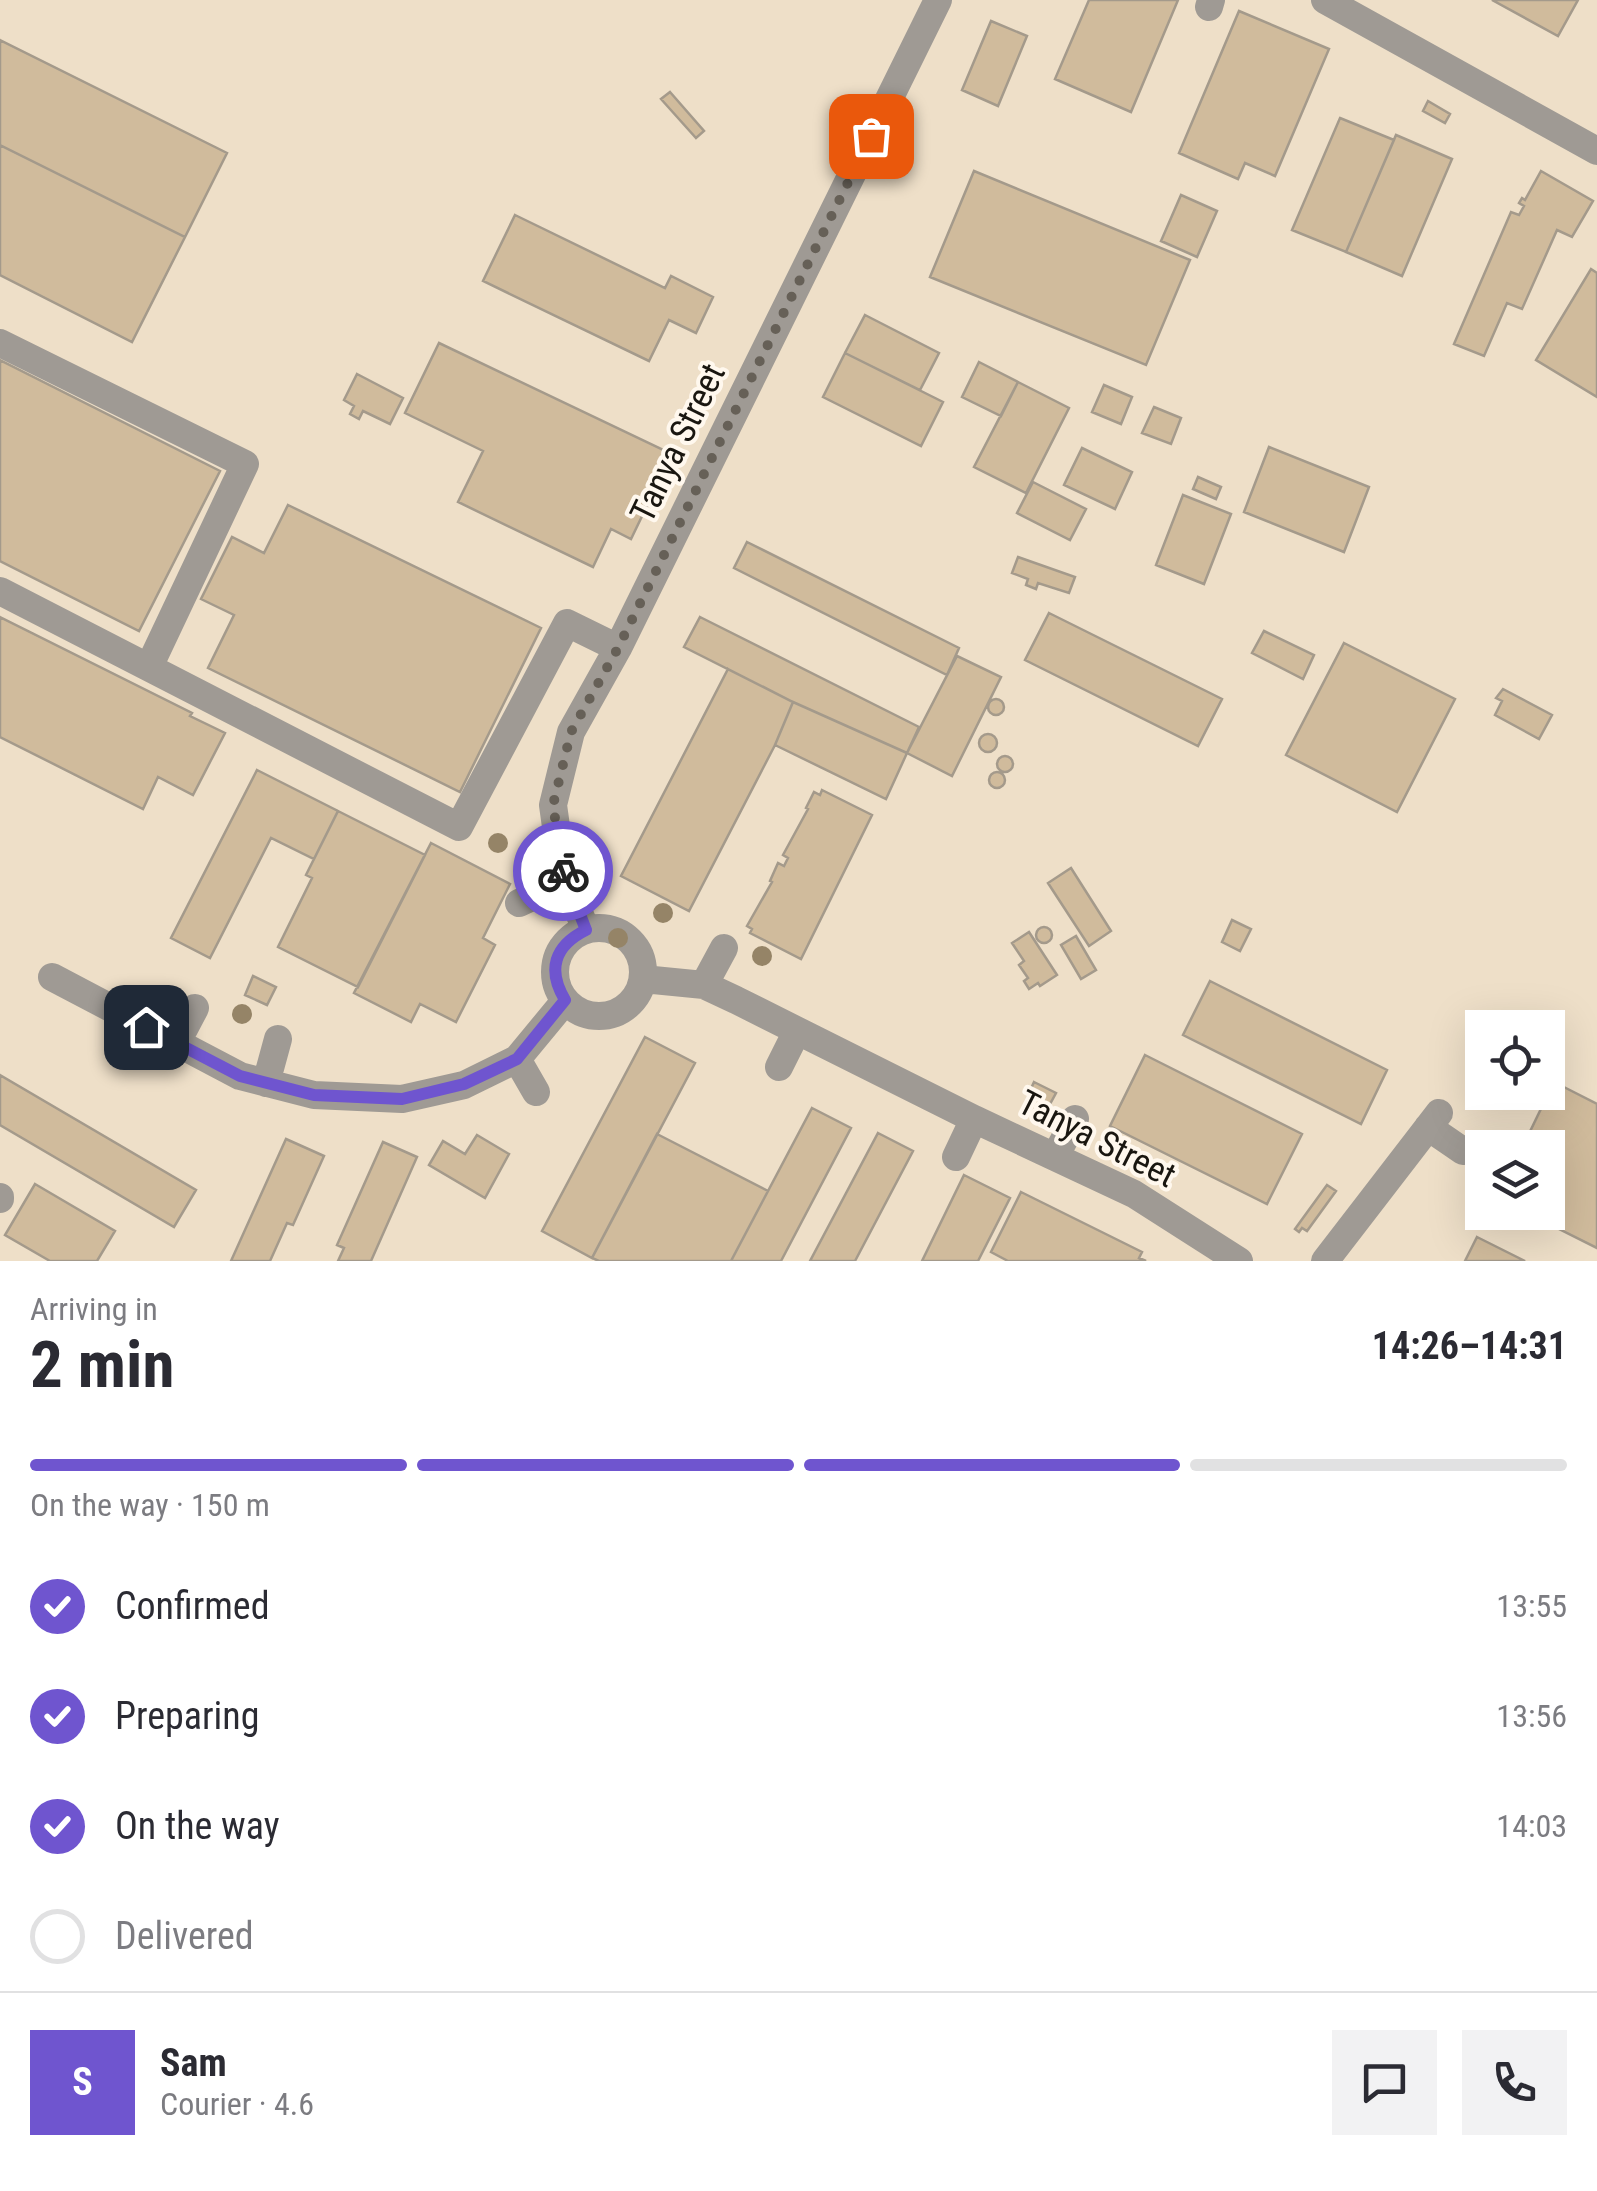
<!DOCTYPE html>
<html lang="en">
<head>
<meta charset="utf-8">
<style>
	:root { --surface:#fff; --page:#f2f2f3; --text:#2b2b33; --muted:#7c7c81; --line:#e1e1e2; --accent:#6f55cf }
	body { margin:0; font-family:"Roboto Condensed",sans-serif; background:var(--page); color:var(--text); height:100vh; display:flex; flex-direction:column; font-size:38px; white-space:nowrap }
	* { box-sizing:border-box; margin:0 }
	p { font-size:32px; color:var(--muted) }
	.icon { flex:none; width:55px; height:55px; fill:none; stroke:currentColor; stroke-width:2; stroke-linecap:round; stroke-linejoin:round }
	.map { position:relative; height:1261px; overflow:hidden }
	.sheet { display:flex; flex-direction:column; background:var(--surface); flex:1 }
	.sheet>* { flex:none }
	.tools { position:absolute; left:1465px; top:1010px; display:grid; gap:20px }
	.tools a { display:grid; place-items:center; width:100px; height:100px; border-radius:0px; background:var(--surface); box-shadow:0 10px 40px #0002; font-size:50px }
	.pin { position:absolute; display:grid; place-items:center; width:85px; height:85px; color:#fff; margin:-42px; border-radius:20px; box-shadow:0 5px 15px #0006 }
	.courier { position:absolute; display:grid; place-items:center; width:100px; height:100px; margin:-50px; border:8px solid #6f55cf; border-radius:50%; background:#fff; color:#222; box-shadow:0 2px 12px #0007 }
	.head em { font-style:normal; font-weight:700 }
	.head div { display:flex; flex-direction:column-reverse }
	.head { display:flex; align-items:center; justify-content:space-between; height:170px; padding:0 30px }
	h1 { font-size:65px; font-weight:700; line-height:75px }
	.bar { display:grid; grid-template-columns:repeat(4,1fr); gap:15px 10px; align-content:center; height:120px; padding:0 30px }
	.bar i { height:12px; border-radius:8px; background:var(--line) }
	.bar .current { background:var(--accent) }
	.bar p { grid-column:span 4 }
	.line { display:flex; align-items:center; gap:25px; padding:0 30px; border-top:2px solid var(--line) }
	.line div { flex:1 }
	.round { display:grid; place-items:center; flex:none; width:105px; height:105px; border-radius:0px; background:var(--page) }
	ol { padding:0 30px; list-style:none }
	li { display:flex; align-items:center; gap:30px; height:110px }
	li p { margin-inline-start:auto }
	li .icon { padding:10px; border-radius:50%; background:var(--accent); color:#fff; stroke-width:4 }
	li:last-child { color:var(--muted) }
	li i { width:55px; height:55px; border:5px solid var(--line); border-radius:50% }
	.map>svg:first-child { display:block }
	.built { fill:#eedfc8; fill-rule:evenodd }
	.building { fill:#d0bb9c; stroke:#a49a8b; stroke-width:2.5 }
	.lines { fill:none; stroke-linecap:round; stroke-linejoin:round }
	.minor { stroke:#9f9a94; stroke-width:28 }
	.tree { fill:#958467 }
	.done { stroke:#666057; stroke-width:10; stroke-dasharray:0 18 }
	.route { stroke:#6f55cf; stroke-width:12 }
	.labels { text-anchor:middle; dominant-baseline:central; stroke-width:8; stroke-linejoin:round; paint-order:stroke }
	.street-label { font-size:35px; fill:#191610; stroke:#fff8ee }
</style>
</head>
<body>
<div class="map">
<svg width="1597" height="1261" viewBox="0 0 1597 1261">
	<rect width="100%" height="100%" fill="#f5eada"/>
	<path class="built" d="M0,0h1597v1261h-1597zM1482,1028h66v64h-66zM1482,1148h66v64h-66z"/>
	<path class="building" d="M1089,0h89l-47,112 -76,-33z
		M1492,0h86l-20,36z
		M1239,11l90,38 -54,127 -30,-13 -7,16 -59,-26z
		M991,21l36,15 -29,70 -36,-16z
		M0,40l227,113 -42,84 -185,-92z
		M670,92l34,39 -8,7 -35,-39z
		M1428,101l22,13 -5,9 -22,-12z
		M1340,118l54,22 -48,112 -54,-22z
		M1396,135l56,24 -50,117 -56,-24z
		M0,145l185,92 -53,105 -132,-67z
		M974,171l216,89 -44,105 -216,-88z
		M1541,171l52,30 -21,36 -15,-7 -35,79 -15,-6 -23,53 -30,-12 57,-132 8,3 5,-9 -5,-3 3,-5 3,2z
		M1181,195l36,16 -20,46 -36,-16z
		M515,215l150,73 6,-12 42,21 -17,36 -27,-13 -20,41 -166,-80z
		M1591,269l6,4v124l-61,-37z
		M865,315l74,38 -19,37 -75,-37z
		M439,343l233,111 -41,85 -20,-10 -18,38 -135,-65 25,-51 -78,-38z
		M845,353l98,49 -22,44 -98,-49z
		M0,360l220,111 -81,160 -139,-70z
		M979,362l39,20 -17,34 -39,-19z
		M357,374l46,24 -13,26 -27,-13 -4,8 -9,-5 4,-8 -10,-6z
		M1018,382l51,26 -43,85 -52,-26z
		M1104,385l28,12 -11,27 -29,-12z
		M1154,407l27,11 -10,26 -29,-11z
		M1269,447l100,40 -25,65 -100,-40z
		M1082,448l50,24 -17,37 -51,-24z
		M1198,477l23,10 -5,12 -23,-10z
		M1033,482l53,27 -16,31 -53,-27z
		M1183,495l48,19 -27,70 -48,-19z
		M288,505l253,123 -81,164 -252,-124 26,-53 -33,-16 31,-62 32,16z
		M747,542l212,106 -12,27 -213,-107z
		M1018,557l57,20 -6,16 -31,-10 -2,6 -10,-4 2,-6 -16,-6z
		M1049,613l173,86 -24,47 -173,-86z
		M0,617l192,96 -2,3 35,17 -32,62 -35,-18 -15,32 -143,-72z
		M700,617l219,110 -12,26 -114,-51 -109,-55z
		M1264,631l50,24 -11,24 -51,-26z
		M1344,643l111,56 -58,113 -111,-57z
		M957,656l44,21 -49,99 -45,-23z
		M728,669l65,33 -18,43 -86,166 -68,-35z
		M1503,689l49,26 -13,24 -44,-24 7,-14 -6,-3z
		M988 707a8 8 0 1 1 16 0a8 8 0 1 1-16 0Z
		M793,702l114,51 -21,46 -111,-54z
		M979 743a9 9 0 1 1 18 0a9 9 0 1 1-18 0Z
		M997 764a8 8 0 1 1 16 0a8 8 0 1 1-16 0Z
		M257,770l81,41 -24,48 -43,-21 -61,120 -39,-20z
		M989 780a8 8 0 1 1 16 0a8 8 0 1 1-16 0Z
		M822,790l50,25 -71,144 -51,-26 2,-4 -5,-3 25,-44 -2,-1 8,-18 6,3 4,-8 -5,-3 25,-46 -2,-1 8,-16 6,3z
		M338,811l87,44 -67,132 -80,-40 34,-69 -6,-3z
		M431,843l79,41 -27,54 12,7 -39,77 -36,-18 -9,18 -57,-29z
		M1071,868l40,63 -22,15 -41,-63z
		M1232,920l19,9 -11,22 -18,-9z
		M1036 935a8 8 0 1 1 16 0a8 8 0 1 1-16 0Z
		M1029,932l28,43 -17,11 -2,-3 -9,6 -5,-8 4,-3 -9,-13 5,-4 -12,-18z
		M1076,936l20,34 -15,9 -20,-34z
		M253,976l23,11 -9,18 -22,-10z
		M1210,981l177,89 -26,54 -178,-89z
		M645,1037l50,26 -103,195 -50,-27z
		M1145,1055l157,79 -35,70 -157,-78z
		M0,1075l196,115 -22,37 -174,-102z
		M1034,1082l22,11 -6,11 -21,-11z
		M1554,1082l43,22v144l-72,-36h23v-64h-26z
		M812,1108l39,20 -70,133h-50z
		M878,1133l35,18 -58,110h-45z
		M657,1134l111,57 -37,70h-132l-7,-3z
		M477,1135l32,19 -24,44 -56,-33 14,-24 22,13z
		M286,1139l38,17 -31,69 -6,-2 -17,38h-39z
		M383,1142l34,15 -46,104h-33l6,-13 -7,-3z
		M964,1175l46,23 -32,63h-56z
		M35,1184l80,47 -18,30h-47l-45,-26z
		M1327,1185l9,6 -29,40 -5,-3 -3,4 -4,-3z
		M1021,1192l121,60 -3,6 7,3h-138l-17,-9z
		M1477,1237l48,24h-60z"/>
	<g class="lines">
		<path class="minor" d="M1325,0l272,151
			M1209,7l2,-7
			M0,343l245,121 -96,203
			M0,591l459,236 108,-204 51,25
			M519,903l47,-22
			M555 972a44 44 0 1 1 88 0a44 44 0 1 1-88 0Z
			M586,930l-24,-60 -9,-65 18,-73 47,-84 320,-648
			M52,977l188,99 74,19 88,4 62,-14 53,-26 48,-58
			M643,979l61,6 32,15 238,119 160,75 105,67
			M704,985l20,-37
			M176,1044l19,-36
			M517,1059l19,33
			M779,1067l18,-36
			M266,1083l12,-44
			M1428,1127l35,24
			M956,1157l18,-38
			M1055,1157l20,-38
			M0,1197v2
			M1325,1261l114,-148"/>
	</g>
	<g class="tree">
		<circle cx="498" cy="843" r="10"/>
		<circle cx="663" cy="913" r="10"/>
		<circle cx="618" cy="938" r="10"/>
		<circle cx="762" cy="956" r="10"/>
		<circle cx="242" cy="1014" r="10"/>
	</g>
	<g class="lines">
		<path class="done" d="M563,871l-10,-66 18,-73 47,-84 253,-512"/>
		<path class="route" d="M146,1027l94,49 74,19 88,4 62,-15 53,-25 48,-59c-18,-30 -11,-54 21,-70l-23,-59"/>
	</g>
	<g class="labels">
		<g class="street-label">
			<text transform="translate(678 443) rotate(-64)">Tanya Street</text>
			<text transform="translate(1097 1139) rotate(27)">Tanya Street</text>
		</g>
	</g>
</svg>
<div class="tools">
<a><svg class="icon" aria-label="locate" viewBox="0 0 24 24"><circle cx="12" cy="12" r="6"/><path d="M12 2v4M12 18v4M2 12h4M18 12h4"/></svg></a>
<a><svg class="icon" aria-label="layers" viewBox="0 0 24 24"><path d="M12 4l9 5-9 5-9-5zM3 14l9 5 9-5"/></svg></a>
</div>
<div class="pin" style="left:871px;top:136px;background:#ea580c"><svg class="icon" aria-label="bag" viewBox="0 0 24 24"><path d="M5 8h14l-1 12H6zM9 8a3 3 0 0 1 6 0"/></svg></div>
<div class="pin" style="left:146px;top:1027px;background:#1f2937"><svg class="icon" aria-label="home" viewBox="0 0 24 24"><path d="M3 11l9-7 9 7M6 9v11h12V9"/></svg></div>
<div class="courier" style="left:563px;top:871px"><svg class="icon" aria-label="bike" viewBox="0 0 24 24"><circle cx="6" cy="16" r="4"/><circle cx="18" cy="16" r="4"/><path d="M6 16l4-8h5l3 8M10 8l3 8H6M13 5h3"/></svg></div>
</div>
<section class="sheet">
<div class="head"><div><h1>2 min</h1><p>Arriving in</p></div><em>14:26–14:31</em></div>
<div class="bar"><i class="current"></i><i class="current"></i><i class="current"></i><i></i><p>On the way · 150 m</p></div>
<ol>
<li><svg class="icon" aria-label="check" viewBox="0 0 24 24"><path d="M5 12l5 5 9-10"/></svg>Confirmed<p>13:55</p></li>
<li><svg class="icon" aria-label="check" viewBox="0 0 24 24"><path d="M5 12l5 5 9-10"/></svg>Preparing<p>13:56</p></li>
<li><svg class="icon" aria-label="check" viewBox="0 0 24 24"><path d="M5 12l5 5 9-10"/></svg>On the way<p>14:03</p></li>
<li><i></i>Delivered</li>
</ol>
<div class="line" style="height:180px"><b class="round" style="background:var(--accent);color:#fff">S</b><div><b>Sam</b><p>Courier · 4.6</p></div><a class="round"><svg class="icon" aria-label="chat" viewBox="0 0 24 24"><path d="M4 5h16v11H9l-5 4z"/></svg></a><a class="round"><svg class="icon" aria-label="phone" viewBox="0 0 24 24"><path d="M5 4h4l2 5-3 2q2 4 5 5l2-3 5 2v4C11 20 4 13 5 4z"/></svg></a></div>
</section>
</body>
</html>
